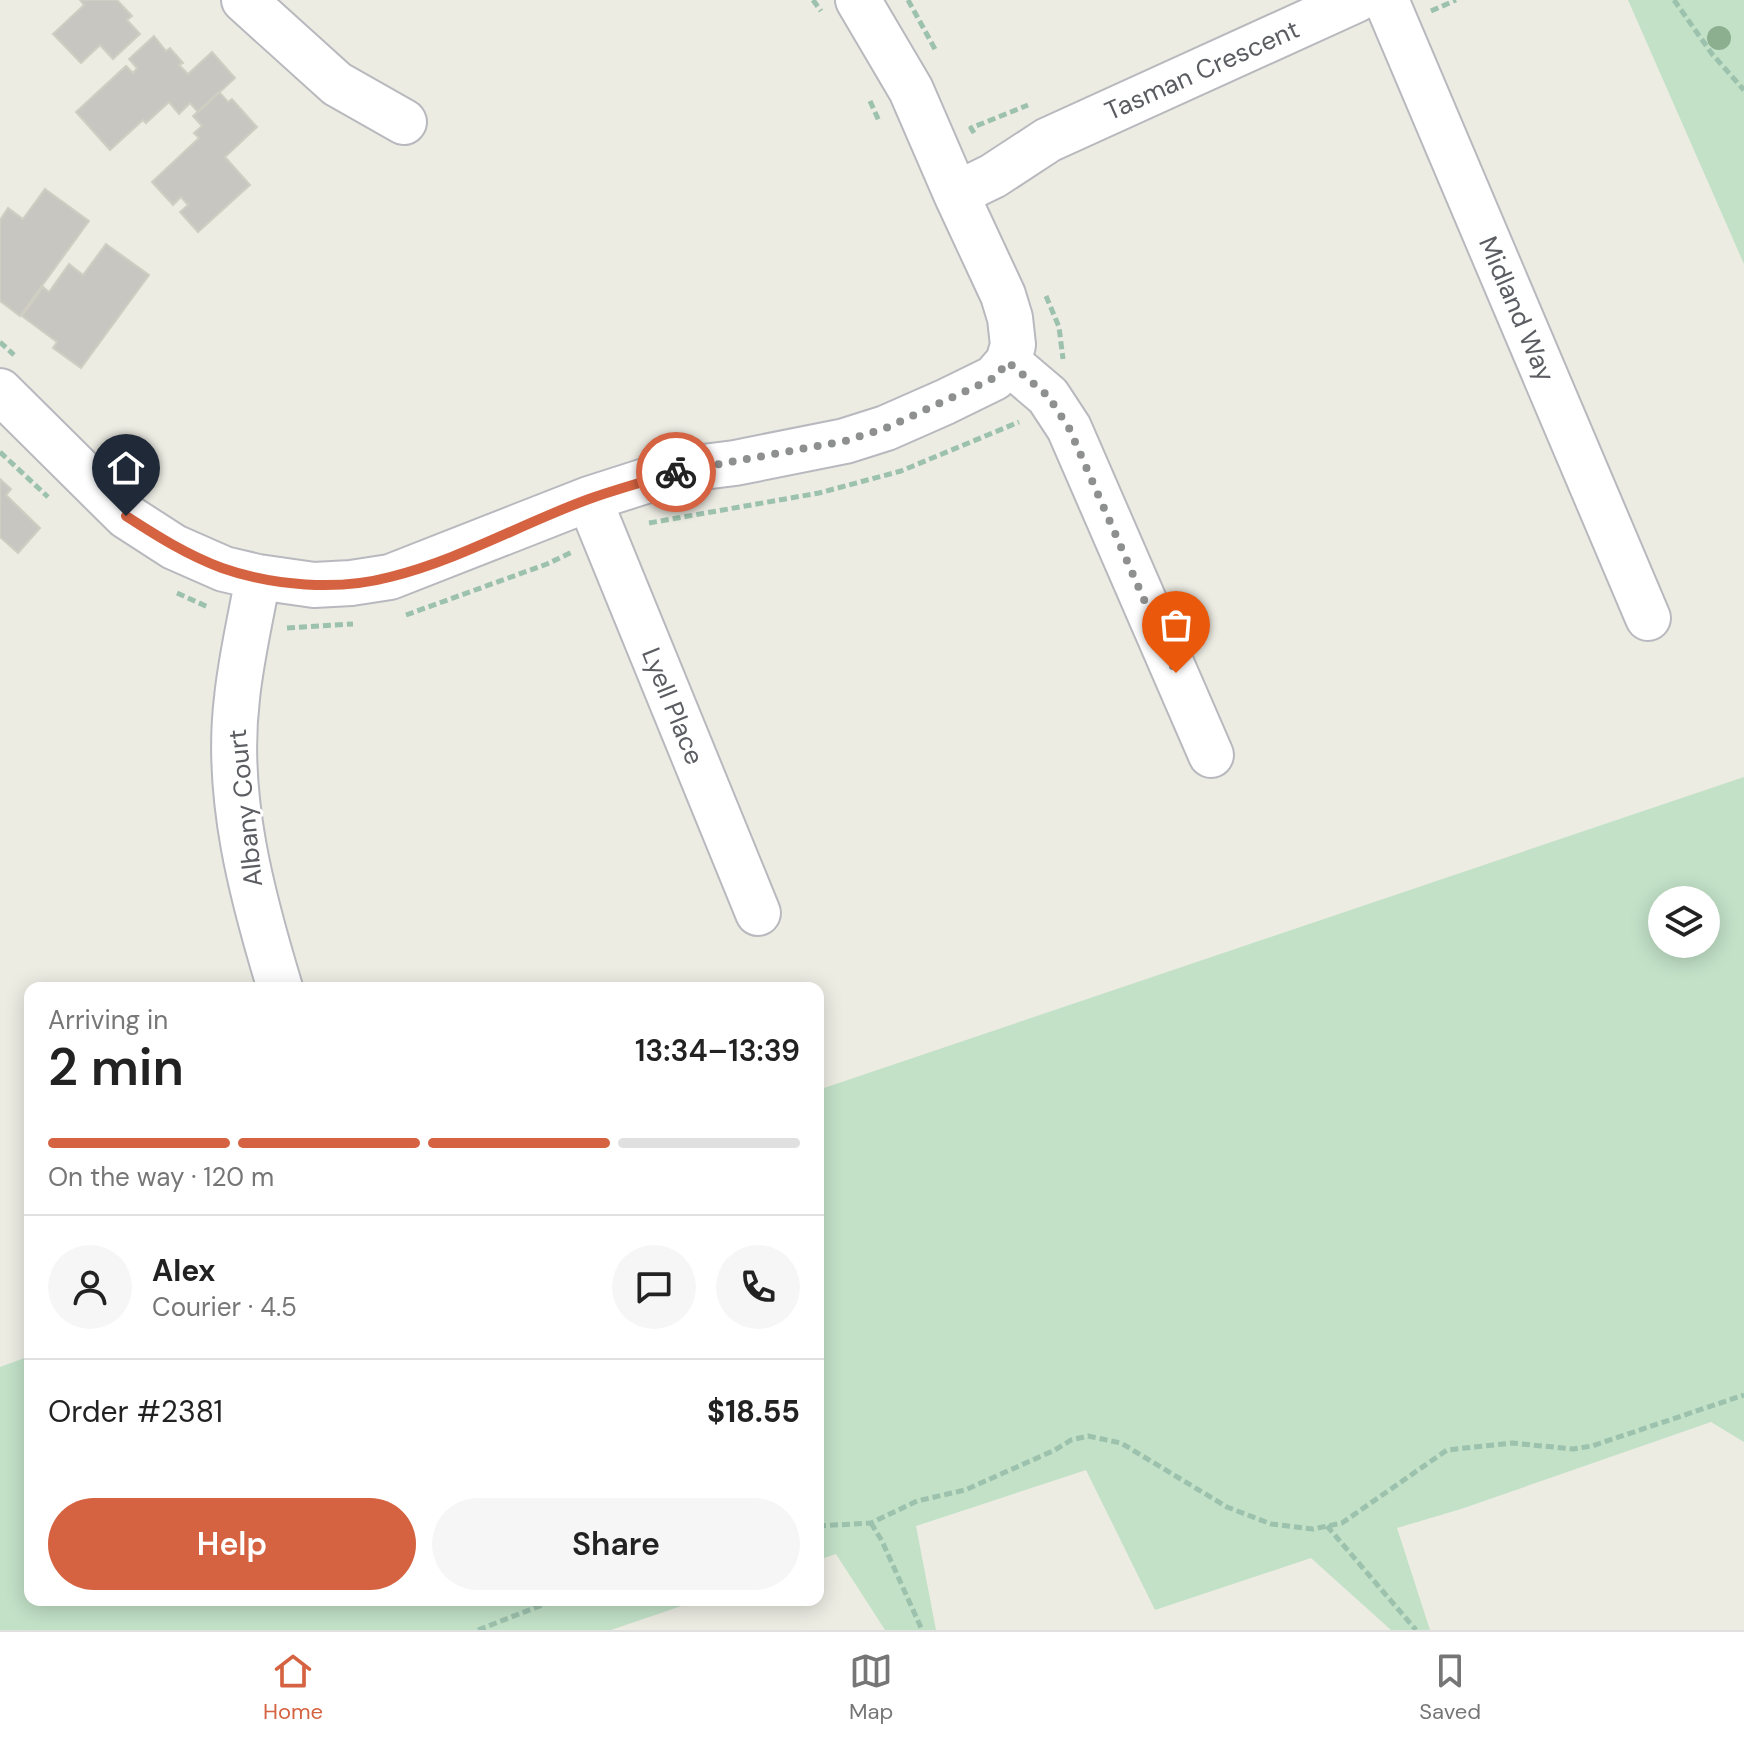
<!DOCTYPE html>
<html lang="en">
<head>
<meta charset="utf-8">
<style>
	:root { --surface:#fff; --page:#f6f6f6; --text:#222; --muted:#767676; --line:#e0e0e0; --accent:#d56341 }
	body { margin:0; font-family:"DM Sans",sans-serif; background:var(--page); color:var(--text); height:100vh; display:flex; flex-direction:column; font-size:30px; white-space:nowrap }
	* { box-sizing:border-box; margin:0 }
	p { font-size:26px; color:var(--muted) }
	.icon { flex:none; width:44px; height:44px; fill:none; stroke:currentColor; stroke-width:2; stroke-linecap:round; stroke-linejoin:round }
	.map { position:relative; flex:1; overflow:hidden }
	.side { position:absolute; left:24px; top:982px; width:800px; height:624px; display:flex; flex-direction:column; background:var(--surface); border-radius:16px; box-shadow:0 4px 20px #0003 }
	.side>* { flex:none }
	.tools { position:absolute; left:1648px; top:886px; display:grid; gap:16px }
	.tools a { display:grid; place-items:center; width:72px; height:72px; border-radius:50%; background:var(--surface); box-shadow:0 4px 20px #0003; font-size:40px }
	.pin { position:absolute; display:grid; place-items:center; width:68px; height:68px; color:#fff; margin:-82px -34px; border-radius:50% 50% 50% 0; rotate:-45deg; box-shadow:0 0 8px #0007 }
	.pin .icon { rotate:45deg }
	.courier { position:absolute; display:grid; place-items:center; width:80px; height:80px; margin:-40px; border:6px solid #d56341; border-radius:50%; background:#fff; color:#222; box-shadow:0 2px 10px #0007 }
	.headline em { font-style:normal; font-weight:600 }
	.headline div { display:flex; flex-direction:column-reverse }
	.headline { display:flex; align-items:center; justify-content:space-between; height:136px; padding:0 24px }
	h1 { font-size:52px; font-weight:600; line-height:60px }
	.bar { display:grid; grid-template-columns:repeat(4,1fr); gap:12px 8px; align-content:center; height:96px; padding:0 24px }
	.bar i { height:10px; border-radius:6px; background:var(--line) }
	.bar .current { background:var(--accent) }
	.bar p { grid-column:span 4 }
	.line { display:flex; align-items:center; gap:20px; padding:0 24px; border-top:2px solid var(--line) }
	.line div { flex:1 }
	.round { display:grid; place-items:center; flex:none; width:84px; height:84px; border-radius:42px; background:var(--page) }
	.button { display:flex; gap:16px; margin-top:auto; padding:16px 24px }
	.button a { flex:1; height:92px; border-radius:48px; background:var(--accent); color:#fff; font-size:32px; font-weight:600; line-height:92px; text-align:center }
	.button a+a { background:var(--page); color:var(--text) }
	.tab-bar { display:flex; justify-content:space-around; align-items:center; height:112px; border-top:2px solid var(--line); background:var(--surface); font-size:22px; color:var(--muted) }
	.tab-bar a { display:grid; justify-items:center; gap:4px }
	.tab-bar .current { color:var(--accent) }
	.map>svg:first-child { display:block }
	.green { fill:#c2e1c7; fill-rule:evenodd }
	.building { fill:#c8c6c0; stroke:#d0cec2; stroke-width:2 }
	.lines { fill:none; stroke-linecap:round; stroke-linejoin:round }
	.minor-casing { stroke:#b8b9be; stroke-width:48 }
	.path { stroke:#9cc1ad; stroke-width:5; stroke-dasharray:8 4; stroke-linecap:butt }
	.minor { stroke:#fff; stroke-width:44 }
	.tree { fill:#8cb08f }
	.done { stroke:#8e8f8f; stroke-width:8; stroke-dasharray:0 14.4 }
	.route { stroke:#d56341; stroke-width:10 }
	.labels { text-anchor:middle; dominant-baseline:central; stroke-width:6; stroke-linejoin:round; paint-order:stroke }
	.street-label { font-size:26px; fill:#5b5d62; stroke:#fff }
</style>
</head>
<body>
<div class="map">
<svg width="1744" height="1630" viewBox="0 0 1744 1630">
	<rect width="100%" height="100%" fill="#ecece3"/>
	<path class="green" d="M1628,0h116v264z
		M1744,777v665l-33,-20 -250,87 -64,19 33,102h-39l-80,-72 -156,52 -69,-140 -170,56 20,104h-51l-49,-76 -18,6v-470zM1706,900v44h-44v-44z
		M30,1356v244h669l-88,30h-611v-263z"/>
	<path class="building" d="M80,0h37l15,16 -5,4 13,14 -27,25 -13,-14 -19,18 -28,-29 31,-29z
		M154,36l12,15 4,-3 13,15 -4,2 9,9 24,-22 23,26 -37,34 -8,-9 -11,11 -10,-12 -23,21 -3,-3 -33,30 -34,-38 50,-46 7,7 4,-5 -8,-9z
		M219,92l9,10 4,-3 25,28 -32,30 25,28 -52,47 -18,-20 8,-7 -7,-8 -8,8 -21,-23 47,-44 -5,-5 8,-7 -9,-10z
		M45,189l44,32 -69,95 -20,-15v-81l8,-12 15,11z
		M106,244l43,31 -68,93 -28,-20 4,-6 -35,-26 21,-29 6,5 20,-28 14,11z
		M0,479l11,10 -5,6 34,33 -22,25 -18,-16z"/>
	<g class="lines">
		<defs>
			<path id="minor" d="M244,0l93,84 67,38
				M1386,0l262,618
				M956,194l37,-18 55,-36 308,-140
				M1008,362l40,34 21,32 142,327
				M0,391l126,125 48,31 50,22 34,8 56,8 37,-2 39,-6 199,-78 53,-17 45,-13 48,-6 110,-22 41,-13 59,-26 49,-24 14,-16 5,-17 -3,-27 -7,-23 -47,-101 -45,-104 -53,-90
				M589,499l169,414
				M258,577c-7,40 -17,81 -21,121 -12,98 15,198 43,290"/>
		</defs>
		<use href="#minor" class="minor-casing"/>
		<path class="path" d="M813,0l8,11
			M908,0l28,51
			M1674,0l38,54 32,36
			M1431,11l25,-11
			M870,101l9,20
			M974,133l-3,-5 57,-23
			M1046,296l13,31 4,32
			M0,342l14,13
			M0,452l48,45
			M649,523l170,-30 82,-22 118,-49
			M177,593l31,14
			M406,615l141,-51 25,-12
			M287,628l66,-4
			M871,1523l11,18 40,89
			M818,1526l53,-3 46,-22 48,-11 90,-40 16,-10 17,-4 33,7 106,64 44,17 42,5 29,-6 105,-73 65,-7 61,6 19,-3 152,-51
			M1327,1526l89,104
			M478,1630l77,-30"/>
		<use href="#minor" class="minor"/>
	</g>
	<circle class="tree" cx="1719" cy="38" r="12"/>
	<g class="lines">
		<path class="done" d="M676,472l169,-31 41,-13 108,-50 14,-16 40,34 21,32 107,245"/>
		<path class="route" d="M126,516c31,20 61,39 96,52 51,18 116,23 168,9 69,-17 133,-54 199,-78 28,-10 58,-18 87,-27"/>
	</g>
	<g class="labels">
		<g class="street-label">
			<text transform="translate(1202 70) rotate(-24)">Tasman Crescent</text>
			<text transform="translate(1517 309) rotate(67)">Midland Way</text>
			<text transform="translate(673 706) rotate(68)">Lyell Place</text>
			<text transform="translate(245 808) rotate(-96)">Albany Court</text>
		</g>
	</g>
</svg>
<div class="tools">
<a><svg class="icon" aria-label="layers" viewBox="0 0 24 24"><path d="M12 4l9 5-9 5-9-5zM3 14l9 5 9-5"/></svg></a>
</div>
<div class="pin" style="left:1176px;top:673px;background:#ea580c"><svg class="icon" aria-label="bag" viewBox="0 0 24 24"><path d="M5 8h14l-1 12H6zM9 8a3 3 0 0 1 6 0"/></svg></div>
<div class="pin" style="left:126px;top:516px;background:#1f2937"><svg class="icon" aria-label="home" viewBox="0 0 24 24"><path d="M3 11l9-7 9 7M6 9v11h12V9"/></svg></div>
<div class="courier" style="left:676px;top:472px"><svg class="icon" aria-label="bike" viewBox="0 0 24 24"><circle cx="6" cy="16" r="4"/><circle cx="18" cy="16" r="4"/><path d="M6 16l4-8h5l3 8M10 8l3 8H6M13 5h3"/></svg></div>
<section class="side">
<div class="headline"><div><h1>2 min</h1><p>Arriving in</p></div><em>13:34–13:39</em></div>
<div class="bar"><i class="current"></i><i class="current"></i><i class="current"></i><i></i><p>On the way · 120 m</p></div>
<div class="line" style="height:144px"><a class="round"><svg class="icon" aria-label="person" viewBox="0 0 24 24"><circle cx="12" cy="8" r="4"/><path d="M4 21q1-7 8-7t8 7"/></svg></a><div><b>Alex</b><p>Courier · 4.5</p></div><a class="round"><svg class="icon" aria-label="chat" viewBox="0 0 24 24"><path d="M4 5h16v11H9l-5 4z"/></svg></a><a class="round"><svg class="icon" aria-label="phone" viewBox="0 0 24 24"><path d="M5 4h4l2 5-3 2q2 4 5 5l2-3 5 2v4C11 20 4 13 5 4z"/></svg></a></div>
<div class="line" style="height:104px"><div>Order #2381</div><b>$18.55</b></div>
<div class="button"><a>Help</a><a>Share</a></div>
</section>
</div>
<nav class="tab-bar">
<a class="current"><svg class="icon" aria-label="home" viewBox="0 0 24 24"><path d="M3 11l9-7 9 7M6 9v11h12V9"/></svg>Home</a>
<a><svg class="icon" aria-label="map" viewBox="0 0 24 24"><path d="M3 6l6-2 6 2 6-2v14l-6 2-6-2-6 2zM9 4v14M15 6v14"/></svg>Map</a>
<a><svg class="icon" aria-label="saved" viewBox="0 0 24 24"><path d="M7 4h10v16l-5-4-5 4z"/></svg>Saved</a>
</nav>
</body>
</html>
